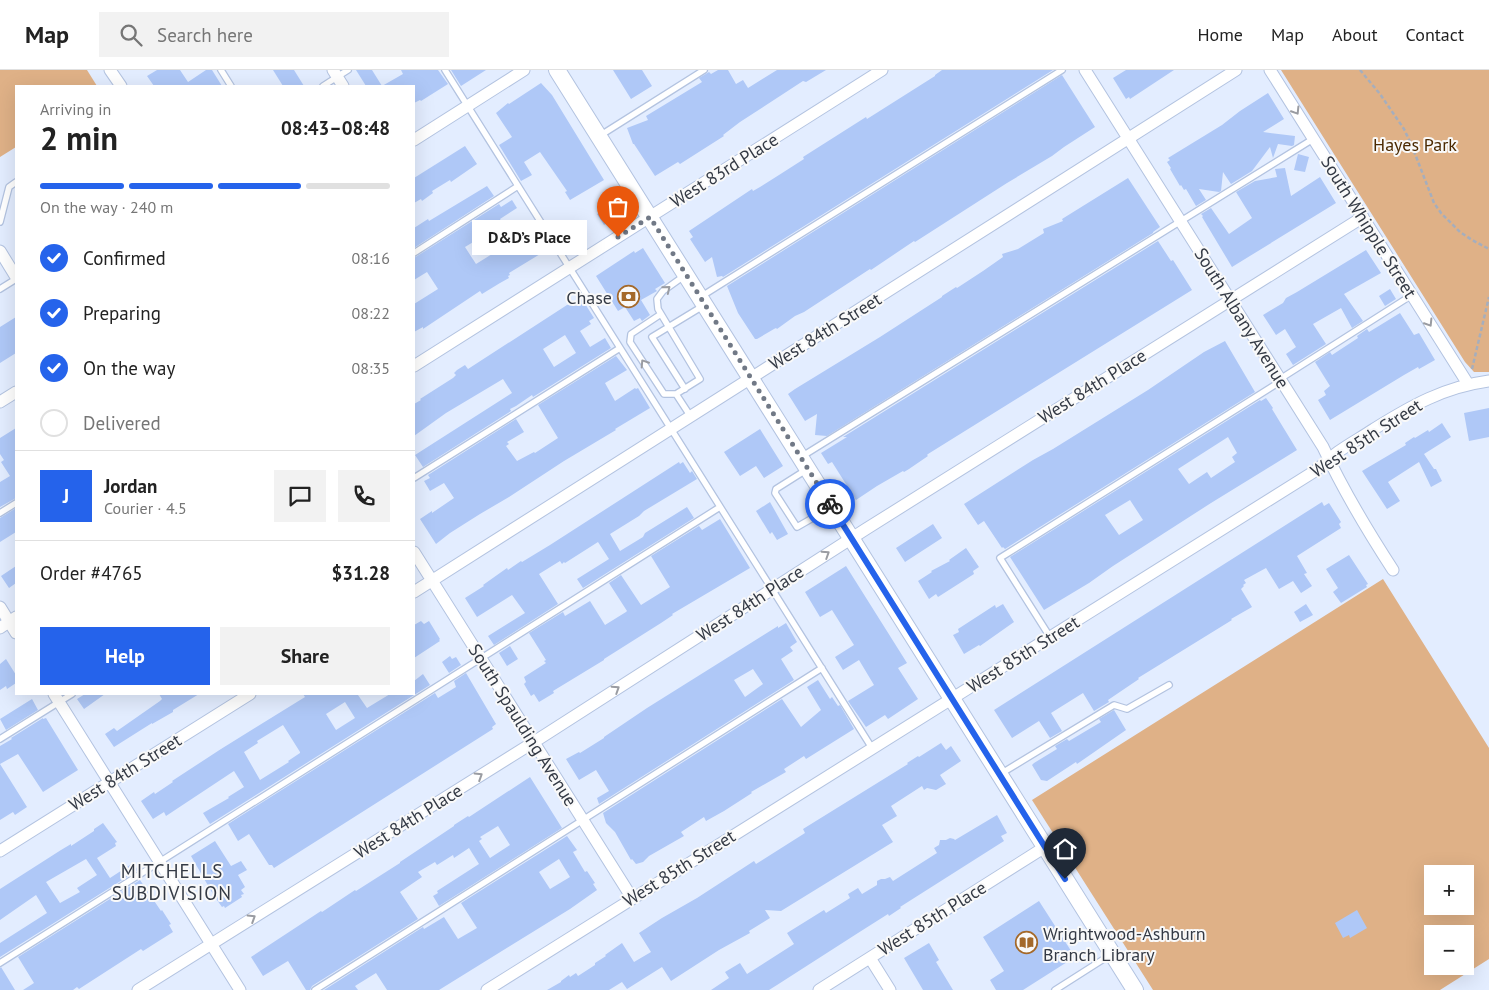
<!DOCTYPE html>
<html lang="en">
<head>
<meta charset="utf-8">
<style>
	:root { --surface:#fff; --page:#f2f2f2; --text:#222; --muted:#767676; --line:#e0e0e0; --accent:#2563eb }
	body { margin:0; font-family:"PT Sans",sans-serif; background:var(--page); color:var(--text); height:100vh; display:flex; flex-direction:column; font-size:19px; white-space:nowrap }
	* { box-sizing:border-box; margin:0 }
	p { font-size:16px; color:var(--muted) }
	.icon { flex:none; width:28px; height:28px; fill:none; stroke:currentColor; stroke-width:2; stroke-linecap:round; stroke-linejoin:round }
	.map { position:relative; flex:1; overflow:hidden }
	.sheet { position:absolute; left:15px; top:15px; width:400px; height:610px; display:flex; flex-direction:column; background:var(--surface); border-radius:0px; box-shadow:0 5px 20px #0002 }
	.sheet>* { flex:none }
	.fabs { position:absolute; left:1424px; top:795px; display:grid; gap:10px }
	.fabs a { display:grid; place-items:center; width:50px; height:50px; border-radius:0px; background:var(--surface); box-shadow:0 5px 20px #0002; font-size:25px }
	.pin { position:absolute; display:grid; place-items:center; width:42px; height:42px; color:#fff; margin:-51px -21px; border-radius:50% 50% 50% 0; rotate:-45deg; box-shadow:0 0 5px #0007 }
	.pin .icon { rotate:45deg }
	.courier { position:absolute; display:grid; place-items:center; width:50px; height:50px; margin:-25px; border:4px solid #2563eb; border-radius:50%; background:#fff; color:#222; box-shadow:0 1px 6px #0007 }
	.bubble { position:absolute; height:35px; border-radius:0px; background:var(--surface); box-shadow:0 5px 20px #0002; font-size:16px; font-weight:600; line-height:35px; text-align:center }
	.summary em { font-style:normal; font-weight:600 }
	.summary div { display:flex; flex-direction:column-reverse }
	.summary { display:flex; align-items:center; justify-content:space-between; height:85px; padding:0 25px }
	h1 { font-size:32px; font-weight:600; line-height:38px }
	.bar { display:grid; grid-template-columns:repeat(4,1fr); gap:8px 5px; align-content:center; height:60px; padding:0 25px }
	.bar i { height:6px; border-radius:4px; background:var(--line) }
	.bar .active { background:var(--accent) }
	.bar p { grid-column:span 4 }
	.line { display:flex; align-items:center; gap:12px; padding:0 25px; border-top:1px solid var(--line) }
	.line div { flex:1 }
	.round { display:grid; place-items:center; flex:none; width:52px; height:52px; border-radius:0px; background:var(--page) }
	ol { padding:0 25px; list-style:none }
	li { display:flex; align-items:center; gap:15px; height:55px }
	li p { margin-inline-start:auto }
	li .icon { padding:5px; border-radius:50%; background:var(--accent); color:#fff; stroke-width:4 }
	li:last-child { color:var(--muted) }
	li i { width:28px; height:28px; border:2px solid var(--line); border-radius:50% }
	.action { display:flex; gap:10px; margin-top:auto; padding:10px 25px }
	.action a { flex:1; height:58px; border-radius:0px; background:var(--accent); color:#fff; font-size:20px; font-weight:600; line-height:58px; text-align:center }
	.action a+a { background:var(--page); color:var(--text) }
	header { display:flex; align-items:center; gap:30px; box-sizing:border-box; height:70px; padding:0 25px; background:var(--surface); border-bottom:1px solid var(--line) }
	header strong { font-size:24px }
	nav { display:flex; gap:28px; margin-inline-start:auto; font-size:18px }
	.search { width:350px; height:45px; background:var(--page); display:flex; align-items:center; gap:12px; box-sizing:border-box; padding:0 18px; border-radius:0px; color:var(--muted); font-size:19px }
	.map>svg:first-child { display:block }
	.green { fill:#dfb187; fill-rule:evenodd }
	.building { fill:#afc8f7; fill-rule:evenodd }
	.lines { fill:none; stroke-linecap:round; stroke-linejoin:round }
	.service-casing { stroke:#b3c3e0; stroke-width:8 }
	.minor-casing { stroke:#b3c3e0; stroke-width:13 }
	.secondary-casing { stroke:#b3c3e0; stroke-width:18 }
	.path { stroke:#a5aebd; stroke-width:2.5; stroke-dasharray:4 2.5; stroke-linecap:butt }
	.service { stroke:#fff; stroke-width:5.5 }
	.minor { stroke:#fff; stroke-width:11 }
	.secondary { stroke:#fff; stroke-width:16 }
	.oneway { stroke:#9a9ca2 }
	.done { stroke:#717986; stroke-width:5; stroke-dasharray:0 9 }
	.route { stroke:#2563eb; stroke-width:6 }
	.labels { text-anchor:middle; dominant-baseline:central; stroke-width:4; stroke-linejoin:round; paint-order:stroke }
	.park-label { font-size:18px; fill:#4c2a02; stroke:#f9f9f9 }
	.street-label { font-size:18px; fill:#343a45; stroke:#f9f9f9 }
	.poi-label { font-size:18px; fill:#343a45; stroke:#f9f9f9; text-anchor:end }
	.neighbourhood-label { font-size:19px; letter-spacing:1px; fill:#343a45; stroke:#f9f9f9 }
</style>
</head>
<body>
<header>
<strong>Map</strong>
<div class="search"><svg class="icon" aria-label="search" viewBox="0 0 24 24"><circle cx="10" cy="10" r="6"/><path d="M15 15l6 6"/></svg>Search here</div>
<nav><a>Home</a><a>Map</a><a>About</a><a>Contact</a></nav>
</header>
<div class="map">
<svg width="1489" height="920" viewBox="0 0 1489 920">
	<rect width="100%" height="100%" fill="#e3edff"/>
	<path class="green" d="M0,0h87l10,16h-81v61l-16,10z
		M1281,0h208v302h-15l-9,-10z
		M1383,509l106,169v211l-49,31h-287l-121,-190zM1432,804h33v32h-33zM1432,864h33v32h-33z"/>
	<path class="building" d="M157,0h23l8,12 18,-12h6l10,16h-68l-7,-10z
		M273,0h21l10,16h-21z
		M356,0h16l10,16 21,-12 -2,-4h37l10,14 -27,17 -1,-1 -6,3v-17h-48z
		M451,0h35l-25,16z
		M613,0h29l10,16 -21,13z
		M718,0h10l8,14 7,-4 5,8 29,-18h49l-20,12 -3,-1 -63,41 -17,13 1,1 -44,28 -2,-2 -23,14 -21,-32h-1l-6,-16 21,-8 -2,-4 56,-34 -3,-4 10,-6 2,2z
		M942,0h111l-330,207 -1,-1 -5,1 -5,-20 -7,5 -15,-23 3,-2 -4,-6 63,-42 1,2 7,-4 19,-12 25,-16 -1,-2 63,-40 1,2 68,-43v-1z
		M1126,0h48l-44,29 -1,-2 -3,2 -13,-21z
		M1062,5l33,52 -31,20 -12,9 -45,27 -92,59 -1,-1 -43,29 -1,-1 -66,43 -9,4 -18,13 -1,-1 -2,1 -17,10h-2l-17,-26 -11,-27z
		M541,13l11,12 52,85 -34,20 -5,-8 2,-1 -27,-39 -16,10 8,13 -11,6 -22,-36 13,-8 -16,-24 12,-10 1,1z
		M1268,23l16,26 -21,13 32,4 -1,9 -2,1 -14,-2 -5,14 -3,-11 -18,24 -21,13 -8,-12 -2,19 -2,1 -20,-3 7,11 -10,6 -10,-17 -2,1 -3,-5 -1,1 -10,-17 1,-1 -4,-6 3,-2 -2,-2 54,-33 18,-14z
		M465,76l12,18 -26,18 -1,-2 -18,11 1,2 -11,8 -1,-2 -7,4v-25z
		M1298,84l11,3 -4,15 -11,-2z
		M1285,98l6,28 29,-19 16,26 -104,64 -30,-50 1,-1 -2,-2 10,-6 18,26 23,-16 -16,-26 19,-11 22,-4 -2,-8z
		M1128,108l32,49 -7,5v1l-326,203 -12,-1 2,-21 -12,7 -17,-27 7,-5 85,-52 62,-40v-1l14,-9 1,1 26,-17 20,-14 -1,-3 16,-5 26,-16 -1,-4 20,-8 -1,-2z
		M487,116l7,10 -80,52v-20l14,-9 1,2z
		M512,130l5,8 -17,11 3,5 -38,23 11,17 21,-13 2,3 38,-25 13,19 -41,25 1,2 -2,1 1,2 -9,5 -18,11 -2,-3 -57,38v-2l-9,5v-28l24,-15 -11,-17 -13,8v-22l85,-54 2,3z
		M615,132l6,6 1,5 -18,12 -7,-11z
		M1158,171l13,20 2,-1 19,30 -264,164 -1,1 1,1 -19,13 -5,3 -1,-1 -26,15 -21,14 -24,-38 -4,2 -7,-11 26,-16h-4z
		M643,178l22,35 -10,6 2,2 -16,9 9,15 -8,6 -2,-3 -6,3 -9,-14 -7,4 -22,-35 38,-25 1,2z
		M1366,180l15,23 -37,21 19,27 -11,7 -11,-20 -28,16 13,20 -33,21 -7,-11 10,-7 -11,-18 -9,6 -13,-20 20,-12 3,-5 11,-6z
		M1390,219l6,10 -11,7 -6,-10z
		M582,229l12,19 -5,3 2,3 -11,7 10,16 15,-9 6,10 -78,49 -1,-2 -16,11 -6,3 1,2 -88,56 -8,-12 97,-62 -9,-14 -57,34 -32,23v-32l7,-4 -1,-1 33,-21 3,-3 -2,-2 3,-3 8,-5 3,4 99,-64 7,-3 1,2zM565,265l11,18 -22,14 -11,-18z
		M1400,243l14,22 5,-2 16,27 -16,9 -1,-2 -14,8 -74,45 -12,-20 8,-5 -2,-4 6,-5 -15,-24 15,-10 2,3 26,-17 -1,-2 10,-7 2,3z
		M16,247v36l-16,10v-36z
		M1225,271l30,51 -250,157 -2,-2 -1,1 -18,-27 -6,4 -14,-21 69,-44 20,-11 95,-59 56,-38z
		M616,286l11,14 -22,13 10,18 20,-13 1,1 2,-1 12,20 -35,21 1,1 -52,31 -55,36 -29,17 -30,19 -14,11 -16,-25 12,-8v2l22,-15 -10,-15 -14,8 -6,-10 6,-3 -2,-3 88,-56 8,13 -17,10 2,2 -3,2 11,15 17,-9 1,1 23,-15 -20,-33z
		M1266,328l7,10 -1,1 25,41 -86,53 -98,63 -24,17 -45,27 -34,-53 250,-157 1,1zM1228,367l9,16 -5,4 3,5 -24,16 -4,-6 -18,12 -11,-15zM1130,430l13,20 -24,15 -14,-20z
		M1489,338v29l-20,4 -5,-28z
		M1442,353l9,14 -27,17 10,15h2l6,12 -11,6 -12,-25 -31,20 12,19 -13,8 -25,-38 44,-26 -1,-2 9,-6 1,1 13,-8 1,2z
		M16,358v70l-16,9v-25l10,-6 -9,-14 3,-2 -4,-6v-16z
		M760,359l23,37 -19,12 -8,-12 -16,10 -16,-24z
		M679,392l1,2 3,-2 7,11 2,-2 5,8 -53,32 -5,5 -29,18 10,17 23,-14 2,-4 42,-26 7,11 -111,70 -6,-9 32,-20 -11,-17 -33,21 -1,-1 -2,2 -2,-3 -21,13 19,30 -64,41 -6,-9 37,-23 -13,-18 -35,22 -12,-19 19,-12 -1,-1 24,-17 1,2 13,-9 1,1 28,-17z
		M770,432l18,32 -11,6 -5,-8 -2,2 -14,-23z
		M1322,432l2,4 5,-3 12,19 -2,2 2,4 -44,28 10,17 -3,1 8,12 -11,7 -8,-12 -14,8 -13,-21 -22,12 2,3 -3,2 1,1 -3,3 11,18 -21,12 1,1 -94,58 1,1 -31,21 1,2 -15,9 -11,-18 -32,20 11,18 -12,7 -11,-17 -27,17 -18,-28z
		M16,438v24l-16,10v-24z
		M720,449l30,49 -78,46 1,1 -12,8 -57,36v1l-51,31 1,2 -15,9 -5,-8 -3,2 -7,-12 2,-2 -2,-5 22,-14 -2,-2 2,-1 -17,-27 34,-21 2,4 25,-15 15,24 21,-13 1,-1 -18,-28 12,-8 20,30 29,-18 -19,-31 48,-30 3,4z
		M933,454l9,14 -37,24 -9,-14z
		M966,478l13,19 -6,4 1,3 -36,23 -2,-3 -7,5 -11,-18 14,-9 -1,-1 19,-10 -1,-1z
		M1349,485l19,29 -2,1 1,2 -26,16 -8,-11 5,-4 -12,-19z
		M16,496v17l-7,5 -8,-12z
		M846,496l61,97 -9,5 20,31 -30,20 -3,-4 -19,12 -18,-26 26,-16 -15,-25 -16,10 -8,-13 19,-12 -22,-35 -12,7 -15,-25z
		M1003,534l11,18 -34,24 -1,-1 -15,9 -11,-19 6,-3 -1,-3 37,-24 1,3z
		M1306,534l7,11 -13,7 -6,-10z
		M421,551l3,3 5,-3 11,18 -1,1 1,1 -26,17v-33z
		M786,553l11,19 -7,5 3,4 -12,8 13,21 -195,124 -2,-6 12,-7 -13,-21 -17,10 -13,-21 13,-7 1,1 24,-15v-1l43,-29 131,-82v2zM753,599l10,15 -18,13 -11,-17z
		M510,576l8,13 -11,7 -8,-13z
		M450,586l2,3 4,-2 5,8 -12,8 -7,-11z
		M6,589l10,16v8l-9,6 -1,-3 -6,4v-26z
		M466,603l30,51 -4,3 1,2 -219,139 -2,-3h-3l-20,-31 -11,7 -10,-17 207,-131 3,5 18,-11 -2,-6z
		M423,604l7,11 -220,139 -7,-11 26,-15 -1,-1 16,-10 -10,-16 -68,45 -2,-4 -11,7 -12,-18 13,-9 1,2 18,-12 -1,-1 49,-32 84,-52 -2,-3h57l-2,1 9,13 23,-14h24v-13zM345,632l10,16 -19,12 -10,-16zM283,655l17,27v1l-12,8 1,1 -29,18 -16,-28 14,-9 -1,-2z
		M818,610l12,19 2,-2 6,9 2,-1 14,24 -48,30 -2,-3 -20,13 2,3 -35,20 1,1 -28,18 -18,10 -2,-4 -23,15 3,4 -35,20 -6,6 -7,2 -4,-5 -1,1 -16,-28 -9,-9 -3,-10 179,-114 19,28 20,-17 -14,-23z
		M85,624h20l-21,15 -7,-10z
		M159,624h40l-26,16v2l-21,12v-1l-38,24 -9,-13 9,-6 3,3 43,-30 2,-2z
		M32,629l6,11 -32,20 -6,-11z
		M1114,640l12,20 -49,34 -1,-2 -29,19 -6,-1 -9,-15 2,-2 23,-14 -2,-3 12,-7 2,2 32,-19 -2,-3z
		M43,648v1l3,-1 32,52 -35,22 -25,-38 -18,10 27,43 -12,8 -2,-3 -13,8v-74l12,-7 -1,-1z
		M941,673l5,7 5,-4 10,15 -21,14 6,9 -10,6 -9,-2 -3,2 -2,-4 -31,20 6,10 -15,9 11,17 -112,69 -16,-1 5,8 -21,13 1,2 -31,17 -48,31 -9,-14 -35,22 -5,-7 -13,8h-62l14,-8v-1l8,-6 1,2 6,-4 2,3 17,-11v-2l11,-7 -1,-1 17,-12 12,19 17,-10 -12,-19 23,-15 35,-20 57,-37 2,3 49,-31 -2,-4 105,-65 -1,-1 11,-7 1,1z
		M530,707l32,51 -123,78 -6,-10 5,-3 -1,-2 42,-27 -10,-16 -15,10 -1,-3 -16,10 -2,-3 -17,10 4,5 -22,15 18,27 -106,67 -2,4h-4l-18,-29 -25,15 -12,-19 70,-46 1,1 33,-22 1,1 44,-28v-1l54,-36v-1l14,-9 1,1zM498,756l12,19 -20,13 -11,-17 3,-2 -2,-2z
		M997,745l10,18 -6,3 3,5 -104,66 1,1 -12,8 -1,-2 -30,19 -81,52 -8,5h-58l18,-12 -4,-6 15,-9 7,11 47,-30 -7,-11 37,-23 2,3 24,-15 -2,-4 10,-6 4,6 15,-9v-4l4,-2h4l5,-2 3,4 44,-28 -3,-5 5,-3 1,-5h6l4,-2 4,1 1,1z
		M103,753l14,19 -2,1 1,3 -19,12 13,20 23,-15 5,7 -138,87v-14l47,-30 -11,-18 -36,25v-31l61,-39 10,-6v2l23,-15v-2zM86,789l11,16 -20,13 3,4 -20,11 -14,-21z
		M567,766l10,14 -4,2 12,20 2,-1 8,12 -2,1 4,6 -27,19 -131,81h-52l-11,-17 -21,13 3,4h-34l99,-63 1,2 20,-12 14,22 19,-11 -16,-25zM559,789l11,18 -20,12 -11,-17z
		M215,771l16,25 10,-5 6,9 -9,5 7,12 -4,3 3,4 -3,1 1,2 -17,11 -1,-2 -2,1 -8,-11 -23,-40z
		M140,810l21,31 1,-1 9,14 -2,1 4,7 -30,19 -2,-2 -62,40 -2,-2 -4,3h-50l11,-7 -16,-26z
		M1039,831l36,56 -52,33h-27l-6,-10 14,-9 -21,-34z
		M1357,840l10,18 -17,10 -1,-3 -6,3 -8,-15z
		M929,873l10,17 -3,2 17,28h-30l-19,-32z
		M1,897l14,23h-15v-22z"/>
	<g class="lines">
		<defs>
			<path id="service" d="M221,0l10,16
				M445,0l427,678
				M323,16l25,-16
				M601,65l103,-65
				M0,152l9,-35 7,-5
				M414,183l104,-67
				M684,206l-21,15 -6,8 1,10 42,70 -24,15 15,23
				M0,219l16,-10
				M702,226l360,-226
				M661,244l-30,20 -1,8 34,52h12
				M1280,309l132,-84
				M685,319l-33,-52 51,-31
				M801,387l512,-318
				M806,400l-30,19 -1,4 22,34 33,-19
				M414,408l206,-130
				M0,443l16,-10
				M1050,567l-50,-79 281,-177
				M0,669l72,-45
				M1002,703l112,-68 13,4 42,-24
				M0,893l720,-456
				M315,920l507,-322
				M1055,920l55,-35"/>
			<path id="minor" d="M110,0l11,16
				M333,0l10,16
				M1085,0l238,377c20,43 44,83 70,123
				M1270,0l198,314
				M414,70l110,-70
				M0,181l16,26
				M414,296l468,-296
				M0,332l16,-10
				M414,482l218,346
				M414,522l822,-522
				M0,537l16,26
				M0,558l16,-11
				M54,624l186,296
				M0,781l250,-157
				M870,888l20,32
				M138,920l396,-248 332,-213 497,-312
				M487,920l828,-519c8,-6 15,-13 23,-19 11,-8 24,-15 36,-23 37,-23 70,-42 115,-48
				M819,920l226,-143"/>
			<path id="secondary" d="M557,0l578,920"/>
		</defs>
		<use href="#service" class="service-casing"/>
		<use href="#minor" class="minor-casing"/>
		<use href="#secondary" class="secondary-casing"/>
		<path class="path" d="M1360,0l20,24 24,35 8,17 22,57 7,10 19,19 12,8 17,9
			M1472,299l17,-72"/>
		<use href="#service" class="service"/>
		<use href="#minor" class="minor"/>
		<use href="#secondary" class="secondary"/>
	</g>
	<defs><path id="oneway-chevron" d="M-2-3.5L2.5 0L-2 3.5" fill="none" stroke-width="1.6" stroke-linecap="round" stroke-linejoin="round" transform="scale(1.25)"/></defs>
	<g class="oneway">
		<use href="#oneway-chevron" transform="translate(1296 41) rotate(58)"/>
		<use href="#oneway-chevron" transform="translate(667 219) rotate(-39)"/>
		<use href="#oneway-chevron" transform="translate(1429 253) rotate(58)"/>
		<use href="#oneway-chevron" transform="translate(644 293) rotate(-123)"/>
		<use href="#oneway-chevron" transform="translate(826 484) rotate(-33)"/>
		<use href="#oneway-chevron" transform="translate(616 619) rotate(-33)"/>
		<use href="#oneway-chevron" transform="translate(479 706) rotate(-32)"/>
		<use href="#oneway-chevron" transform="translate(252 848) rotate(-32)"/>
	</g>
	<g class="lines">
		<path class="done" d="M618,167l32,-20 180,287"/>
		<path class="route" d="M830,434l235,375"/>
	</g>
	<defs>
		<symbol id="bank-ring" viewBox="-11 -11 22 22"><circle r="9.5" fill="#f9f9f9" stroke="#a4692a" stroke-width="1.5"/><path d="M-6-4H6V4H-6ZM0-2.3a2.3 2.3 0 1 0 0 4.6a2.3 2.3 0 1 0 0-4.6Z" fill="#a4692a"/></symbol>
		<symbol id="library-ring" viewBox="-11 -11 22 22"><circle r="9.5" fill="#f9f9f9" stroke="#a4692a" stroke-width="1.5"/><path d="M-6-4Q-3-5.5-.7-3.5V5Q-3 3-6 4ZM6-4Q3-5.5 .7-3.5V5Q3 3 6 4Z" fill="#a4692a"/></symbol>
	</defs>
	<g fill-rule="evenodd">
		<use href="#bank-ring" x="616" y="214" width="25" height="25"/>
		<use href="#library-ring" x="1014" y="860" width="25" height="25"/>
	</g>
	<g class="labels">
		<g class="park-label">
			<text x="1415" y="74">Hayes Park</text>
		</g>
		<g class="street-label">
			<text transform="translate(724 100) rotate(-32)">West 83rd Place</text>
			<text transform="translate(1369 157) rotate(58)">South Whipple Street</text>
			<text transform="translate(1242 248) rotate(58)">South Albany Avenue</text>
			<text transform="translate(825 261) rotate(-32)">West 84th Street</text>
			<text transform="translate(1092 316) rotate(-32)">West 84th Place</text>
			<text transform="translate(1366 368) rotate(-33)">West 85th Street</text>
			<text transform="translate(750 533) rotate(-33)">West 84th Place</text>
			<text transform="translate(1023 584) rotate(-32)">West 85th Street</text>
			<text transform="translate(523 655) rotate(58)">South Spaulding Avenue</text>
			<text transform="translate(125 702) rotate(-32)">West 84th Street</text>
			<text transform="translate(408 751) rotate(-32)">West 84th Place</text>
			<text transform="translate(679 798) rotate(-32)">West 85th Street</text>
			<text transform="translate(932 848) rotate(-32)">West 85th Place</text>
		</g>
		<g class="poi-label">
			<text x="612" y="227">Chase</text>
			<text x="1043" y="863" text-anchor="start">Wrightwood-Ashburn<tspan x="1043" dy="21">Branch Library</tspan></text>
		</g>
		<g class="neighbourhood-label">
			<text x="172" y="801">MITCHELLS<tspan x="172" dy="22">SUBDIVISION</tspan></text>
		</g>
	</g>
</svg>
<div class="fabs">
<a>+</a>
<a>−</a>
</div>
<div class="pin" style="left:618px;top:167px;background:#ea580c"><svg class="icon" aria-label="bag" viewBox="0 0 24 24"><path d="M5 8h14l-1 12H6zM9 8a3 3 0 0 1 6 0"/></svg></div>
<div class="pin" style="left:1065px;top:809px;background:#1f2937"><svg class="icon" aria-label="home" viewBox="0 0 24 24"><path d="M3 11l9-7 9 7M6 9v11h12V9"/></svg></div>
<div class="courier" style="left:830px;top:434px"><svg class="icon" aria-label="bike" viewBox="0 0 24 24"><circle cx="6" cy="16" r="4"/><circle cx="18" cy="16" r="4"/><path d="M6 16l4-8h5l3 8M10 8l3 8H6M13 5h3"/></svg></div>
<div class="bubble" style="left:472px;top:150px;width:115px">D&amp;D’s Place</div>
<section class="sheet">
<div class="summary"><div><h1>2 min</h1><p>Arriving in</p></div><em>08:43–08:48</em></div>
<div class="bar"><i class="active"></i><i class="active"></i><i class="active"></i><i></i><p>On the way · 240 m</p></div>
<ol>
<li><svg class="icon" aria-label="check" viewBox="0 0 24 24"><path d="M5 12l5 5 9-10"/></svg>Confirmed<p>08:16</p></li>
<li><svg class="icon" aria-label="check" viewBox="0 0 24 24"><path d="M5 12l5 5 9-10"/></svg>Preparing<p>08:22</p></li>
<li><svg class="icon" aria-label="check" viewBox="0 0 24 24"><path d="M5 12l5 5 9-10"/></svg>On the way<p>08:35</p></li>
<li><i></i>Delivered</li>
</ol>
<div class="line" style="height:90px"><b class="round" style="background:var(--accent);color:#fff">J</b><div><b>Jordan</b><p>Courier · 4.5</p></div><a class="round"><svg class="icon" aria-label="chat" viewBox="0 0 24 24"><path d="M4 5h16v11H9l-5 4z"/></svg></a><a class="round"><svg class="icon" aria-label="phone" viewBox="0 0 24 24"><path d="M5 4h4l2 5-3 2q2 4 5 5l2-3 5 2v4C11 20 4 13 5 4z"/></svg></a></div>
<div class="line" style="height:65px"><div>Order #4765</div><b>$31.28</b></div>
<div class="action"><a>Help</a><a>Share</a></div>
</section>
</div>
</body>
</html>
